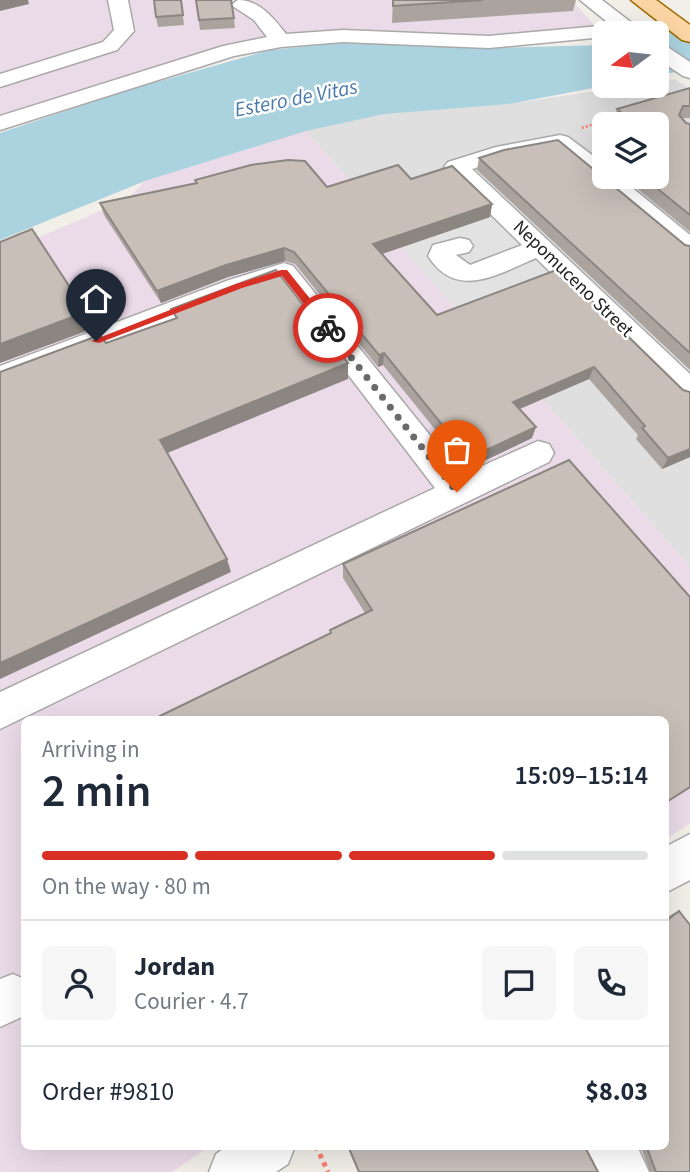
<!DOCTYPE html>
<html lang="en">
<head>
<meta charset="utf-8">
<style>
	:root { --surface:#fff; --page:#f6f6f7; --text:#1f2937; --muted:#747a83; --line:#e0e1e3; --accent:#d93025 }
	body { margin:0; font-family:"Source Sans 3",sans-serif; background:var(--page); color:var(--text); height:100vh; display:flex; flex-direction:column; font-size:26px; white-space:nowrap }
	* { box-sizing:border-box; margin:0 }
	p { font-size:23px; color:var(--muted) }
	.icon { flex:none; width:38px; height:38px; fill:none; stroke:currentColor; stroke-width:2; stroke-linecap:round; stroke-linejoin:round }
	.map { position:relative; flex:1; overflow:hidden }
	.panel { position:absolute; left:21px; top:716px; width:648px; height:434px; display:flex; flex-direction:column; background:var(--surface); border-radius:10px; box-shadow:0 7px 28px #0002 }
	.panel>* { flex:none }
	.needle { width:46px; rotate:255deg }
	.tools { position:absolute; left:592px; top:21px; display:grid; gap:14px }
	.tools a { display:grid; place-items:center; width:77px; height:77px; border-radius:10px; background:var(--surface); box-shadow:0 7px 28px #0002; font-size:35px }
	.pin { position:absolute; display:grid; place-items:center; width:60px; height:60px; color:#fff; margin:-72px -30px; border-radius:50% 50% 50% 0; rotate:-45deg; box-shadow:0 0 7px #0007 }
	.pin .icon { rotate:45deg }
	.courier { position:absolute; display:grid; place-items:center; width:70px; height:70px; margin:-35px; border:5px solid #d93025; border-radius:50%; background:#fff; color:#222; box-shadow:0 2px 9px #0007 }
	.overview em { font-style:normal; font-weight:600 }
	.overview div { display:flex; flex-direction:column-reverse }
	.overview { display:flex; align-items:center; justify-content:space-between; height:119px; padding:0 21px }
	h1 { font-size:46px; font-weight:600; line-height:52px }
	.bar { display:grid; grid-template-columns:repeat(4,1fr); gap:10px 7px; align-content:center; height:84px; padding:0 21px }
	.bar i { height:9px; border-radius:5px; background:var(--line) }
	.bar .on { background:var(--accent) }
	.bar p { grid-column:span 4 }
	.line { display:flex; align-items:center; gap:18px; padding:0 21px; border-top:2px solid var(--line) }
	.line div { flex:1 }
	.round { display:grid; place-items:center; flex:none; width:74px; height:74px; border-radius:10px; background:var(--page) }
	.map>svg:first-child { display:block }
	.residential { fill:#e0dfdf; fill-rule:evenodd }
	.industrial { fill:#ebdbe8 }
	.parking { fill:#e2e2e2 }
	.water { fill:#aad3df }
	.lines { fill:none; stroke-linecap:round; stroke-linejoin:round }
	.minor-casing { stroke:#a9a9a9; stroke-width:3 }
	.major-casing { stroke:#a06b00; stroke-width:3 }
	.path-far1 { stroke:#fa8072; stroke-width:2.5; stroke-dasharray:2 2; stroke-linecap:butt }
	.path { stroke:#fa8072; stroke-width:5; stroke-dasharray:4.5 4.5; stroke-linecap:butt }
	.minor { fill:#fff; fill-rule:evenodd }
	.major { fill:#fcd6a4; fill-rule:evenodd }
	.wall { fill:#aba49e }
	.shaded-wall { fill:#8b8681 }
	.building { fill:#c7bfb8; stroke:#8b8681; stroke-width:2 }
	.route { fill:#d93025 }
	.done { stroke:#6b6a68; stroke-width:7; stroke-dasharray:0 12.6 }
	.labels { text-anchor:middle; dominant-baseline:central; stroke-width:5; stroke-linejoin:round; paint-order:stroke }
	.far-street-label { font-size:19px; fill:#222; stroke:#fff }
	.far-water-label { font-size:21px; font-style:italic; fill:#4a7aab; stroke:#fff }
</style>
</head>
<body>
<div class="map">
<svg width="690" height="1172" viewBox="0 0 690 1172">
	<rect width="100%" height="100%" fill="#f2efe9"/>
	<path class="residential" d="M675,79l15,10v478l-384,-436 78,-18 125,-9 120,-18h27v-4zM604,124h52v53h-52z"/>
	<path class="industrial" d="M0,0h572l23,26 -102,11 -190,-1 -101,16v5l-202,62z
		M306,131l384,436v256l-25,17v-121h-641v427h186l-38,26h-172v-918l126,-54 19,-19z"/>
	<path class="parking" d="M497,215l66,64 -100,38 -61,-69z"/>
	<path class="water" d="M690,27v42l-34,7v-41z
		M415,43l76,5 113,-3v41l-95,18 -125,10 -78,17 -161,50 -145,59v-107l125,-42 145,-41 61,-6z"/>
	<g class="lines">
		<defs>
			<path id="minor" d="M108,0h20l6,31 -17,19 -117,37v-13l103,-32 11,-12z
				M580,0h22l43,33h-41v4l-115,11 -146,-6 -62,5 -47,9 -234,74v-14l223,-70 44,-9 -13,-17 -23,-15 7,-5c22,0 36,19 48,34l57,-4 146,6 122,-11z
				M656,42l7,2 27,18v16l-7,-2 -27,-18z
				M560,135l8,2 36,27v13h15l71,58v22l-9,-2 -125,-105 -55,10 -29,9 218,205v29l-11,-3 -143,-142c-38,16 -79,43 -108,-2l5,-11 27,-7 9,2 4,6 -4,6 -13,3 14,10 52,-20 -74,-73 -4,-5 4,-5 48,-15z
				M284,263l9,3 169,209 76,-34 11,3 5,9 -5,9 -549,267v-37l435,-204 -157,-205 -278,105v-22l229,-86z
				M690,834v46l-25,13v-46z
				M13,974l11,5v37l-24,11v-48z
				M227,1146h68l-7,18 -12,8h-67l7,-18z
				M583,1146h54l12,26h-54z"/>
			<path id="major" d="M631,0h25l34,25v17l-8,-2z"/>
		</defs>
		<use href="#minor" class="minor-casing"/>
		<use href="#major" class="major-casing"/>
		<path class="path-far1" d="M582,128l35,-12"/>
		<path class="path" d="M316,1146l12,26"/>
		<use href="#minor" class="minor"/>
		<use href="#major" class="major"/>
	</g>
	<path class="wall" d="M181,0l3,25 -26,2 -2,-10z
		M196,0l38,18 1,10 -35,2z
		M393,0h183l-3,11 -181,12z
		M690,88v30h-8l4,5 4,1v108l-67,-55h33v-53h-40l-3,-2 4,-13z
		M604,145v16l-4,-3z
		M479,158l206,87h5v125l-213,-200z
		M411,179l81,25 -2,13 -108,37 55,61 122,-46 131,188 -28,12 -26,-30 2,-4 -49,-56 -69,30 12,29 -65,31 -84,-104 -5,2 -83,-103 -10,-3 -57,16 -67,26 -57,-88 -4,-12 96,-20 -1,-3 132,7z
		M343,564l322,239 -335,-169v-4l35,-17 -22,-35z
		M679,911l11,261h-40l-9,-24 24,-2v-227l7,-5z"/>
	<path class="shaded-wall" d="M0,0h28l1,4 -29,7z
		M492,204l-2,13 -117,40v-13z
		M284,248l1,13 -57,16 -67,26 -4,-12 69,-26z
		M86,312l6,17 -92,34v-19z
		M384,353l-1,12 -5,2 1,-12z
		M348,363v16l-183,75 -5,-14z
		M594,367l-5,12 -79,34 3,-11z
		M536,427l-4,11 -65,31 2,-11z
		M690,449v8l-28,12 6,-11z
		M227,559l4,13 -231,107v-16z"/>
	<path class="building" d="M154,0h27l2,15 -27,2z
		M196,0h35l3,18 -35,2z
		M393,0h90l-90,6z
		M690,88v18h-7l-4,9 7,8 4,1v91l-47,-38h13v-53h-22l-17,-15z
		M558,140l127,105 5,1v107l-211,-195 25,-8z
		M288,160l17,1 22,26 71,-22 13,14 41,-13 40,38 -119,40 64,71 122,-46 124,121 7,2v57l-22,9 -26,-30 3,-2 -51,-59 -81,35 23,25 -67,31 -85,-105 -5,2 -85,-103 -10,-4 -58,17 -69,26 -57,-88 97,-20 -2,-3 56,-15z
		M32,229l54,83 -86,32v-102z
		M276,270l72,93 -188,77 67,119 -227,104v-291l100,-37 6,8 71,-25 -6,-9z
		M569,460l121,137v190l-25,16v-84h-503l-2,-3 171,-83 -1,-3 42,-20 -29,-46z
		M679,911l11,14v247h-34l-9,-24 -61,1 12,23h-239l-11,-26h317v-224z"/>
	<path class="route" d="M281,270h6l45,56v5h-7l-43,-55 -40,12 -143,55 -8,-2 145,-57z"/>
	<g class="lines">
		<path class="done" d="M328,328l129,164"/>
	</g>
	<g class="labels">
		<g class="far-street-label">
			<text transform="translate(573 279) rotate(44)">Nepomuceno Street</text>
		</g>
		<g class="far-water-label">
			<text transform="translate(296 98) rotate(-11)">Estero de Vitas</text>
		</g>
	</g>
</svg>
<div class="tools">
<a><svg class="needle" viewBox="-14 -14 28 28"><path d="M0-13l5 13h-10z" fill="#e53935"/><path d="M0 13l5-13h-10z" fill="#747a83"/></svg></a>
<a><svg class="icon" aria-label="layers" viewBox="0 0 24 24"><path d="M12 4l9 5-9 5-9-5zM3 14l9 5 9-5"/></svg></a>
</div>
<div class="pin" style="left:457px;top:492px;background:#ea580c"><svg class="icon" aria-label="bag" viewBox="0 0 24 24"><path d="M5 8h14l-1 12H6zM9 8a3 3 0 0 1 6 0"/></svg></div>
<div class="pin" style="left:96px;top:341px;background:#1f2937"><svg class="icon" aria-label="home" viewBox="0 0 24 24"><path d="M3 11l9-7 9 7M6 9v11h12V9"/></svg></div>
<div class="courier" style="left:328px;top:328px"><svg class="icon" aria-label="bike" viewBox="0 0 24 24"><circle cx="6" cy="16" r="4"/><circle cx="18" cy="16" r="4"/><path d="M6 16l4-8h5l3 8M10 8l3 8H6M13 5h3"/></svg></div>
<section class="panel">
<div class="overview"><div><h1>2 min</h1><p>Arriving in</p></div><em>15:09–15:14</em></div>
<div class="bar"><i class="on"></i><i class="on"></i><i class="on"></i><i></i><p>On the way · 80 m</p></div>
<div class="line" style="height:126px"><a class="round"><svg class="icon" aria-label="person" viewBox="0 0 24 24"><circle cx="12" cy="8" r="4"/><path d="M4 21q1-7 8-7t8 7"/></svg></a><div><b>Jordan</b><p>Courier · 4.7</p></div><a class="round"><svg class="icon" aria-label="chat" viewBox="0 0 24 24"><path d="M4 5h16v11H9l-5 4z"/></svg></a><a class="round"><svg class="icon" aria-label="phone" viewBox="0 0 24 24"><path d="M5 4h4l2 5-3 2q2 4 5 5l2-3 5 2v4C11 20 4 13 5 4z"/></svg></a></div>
<div class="line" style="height:91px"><div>Order #9810</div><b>$8.03</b></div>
</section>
</div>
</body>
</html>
